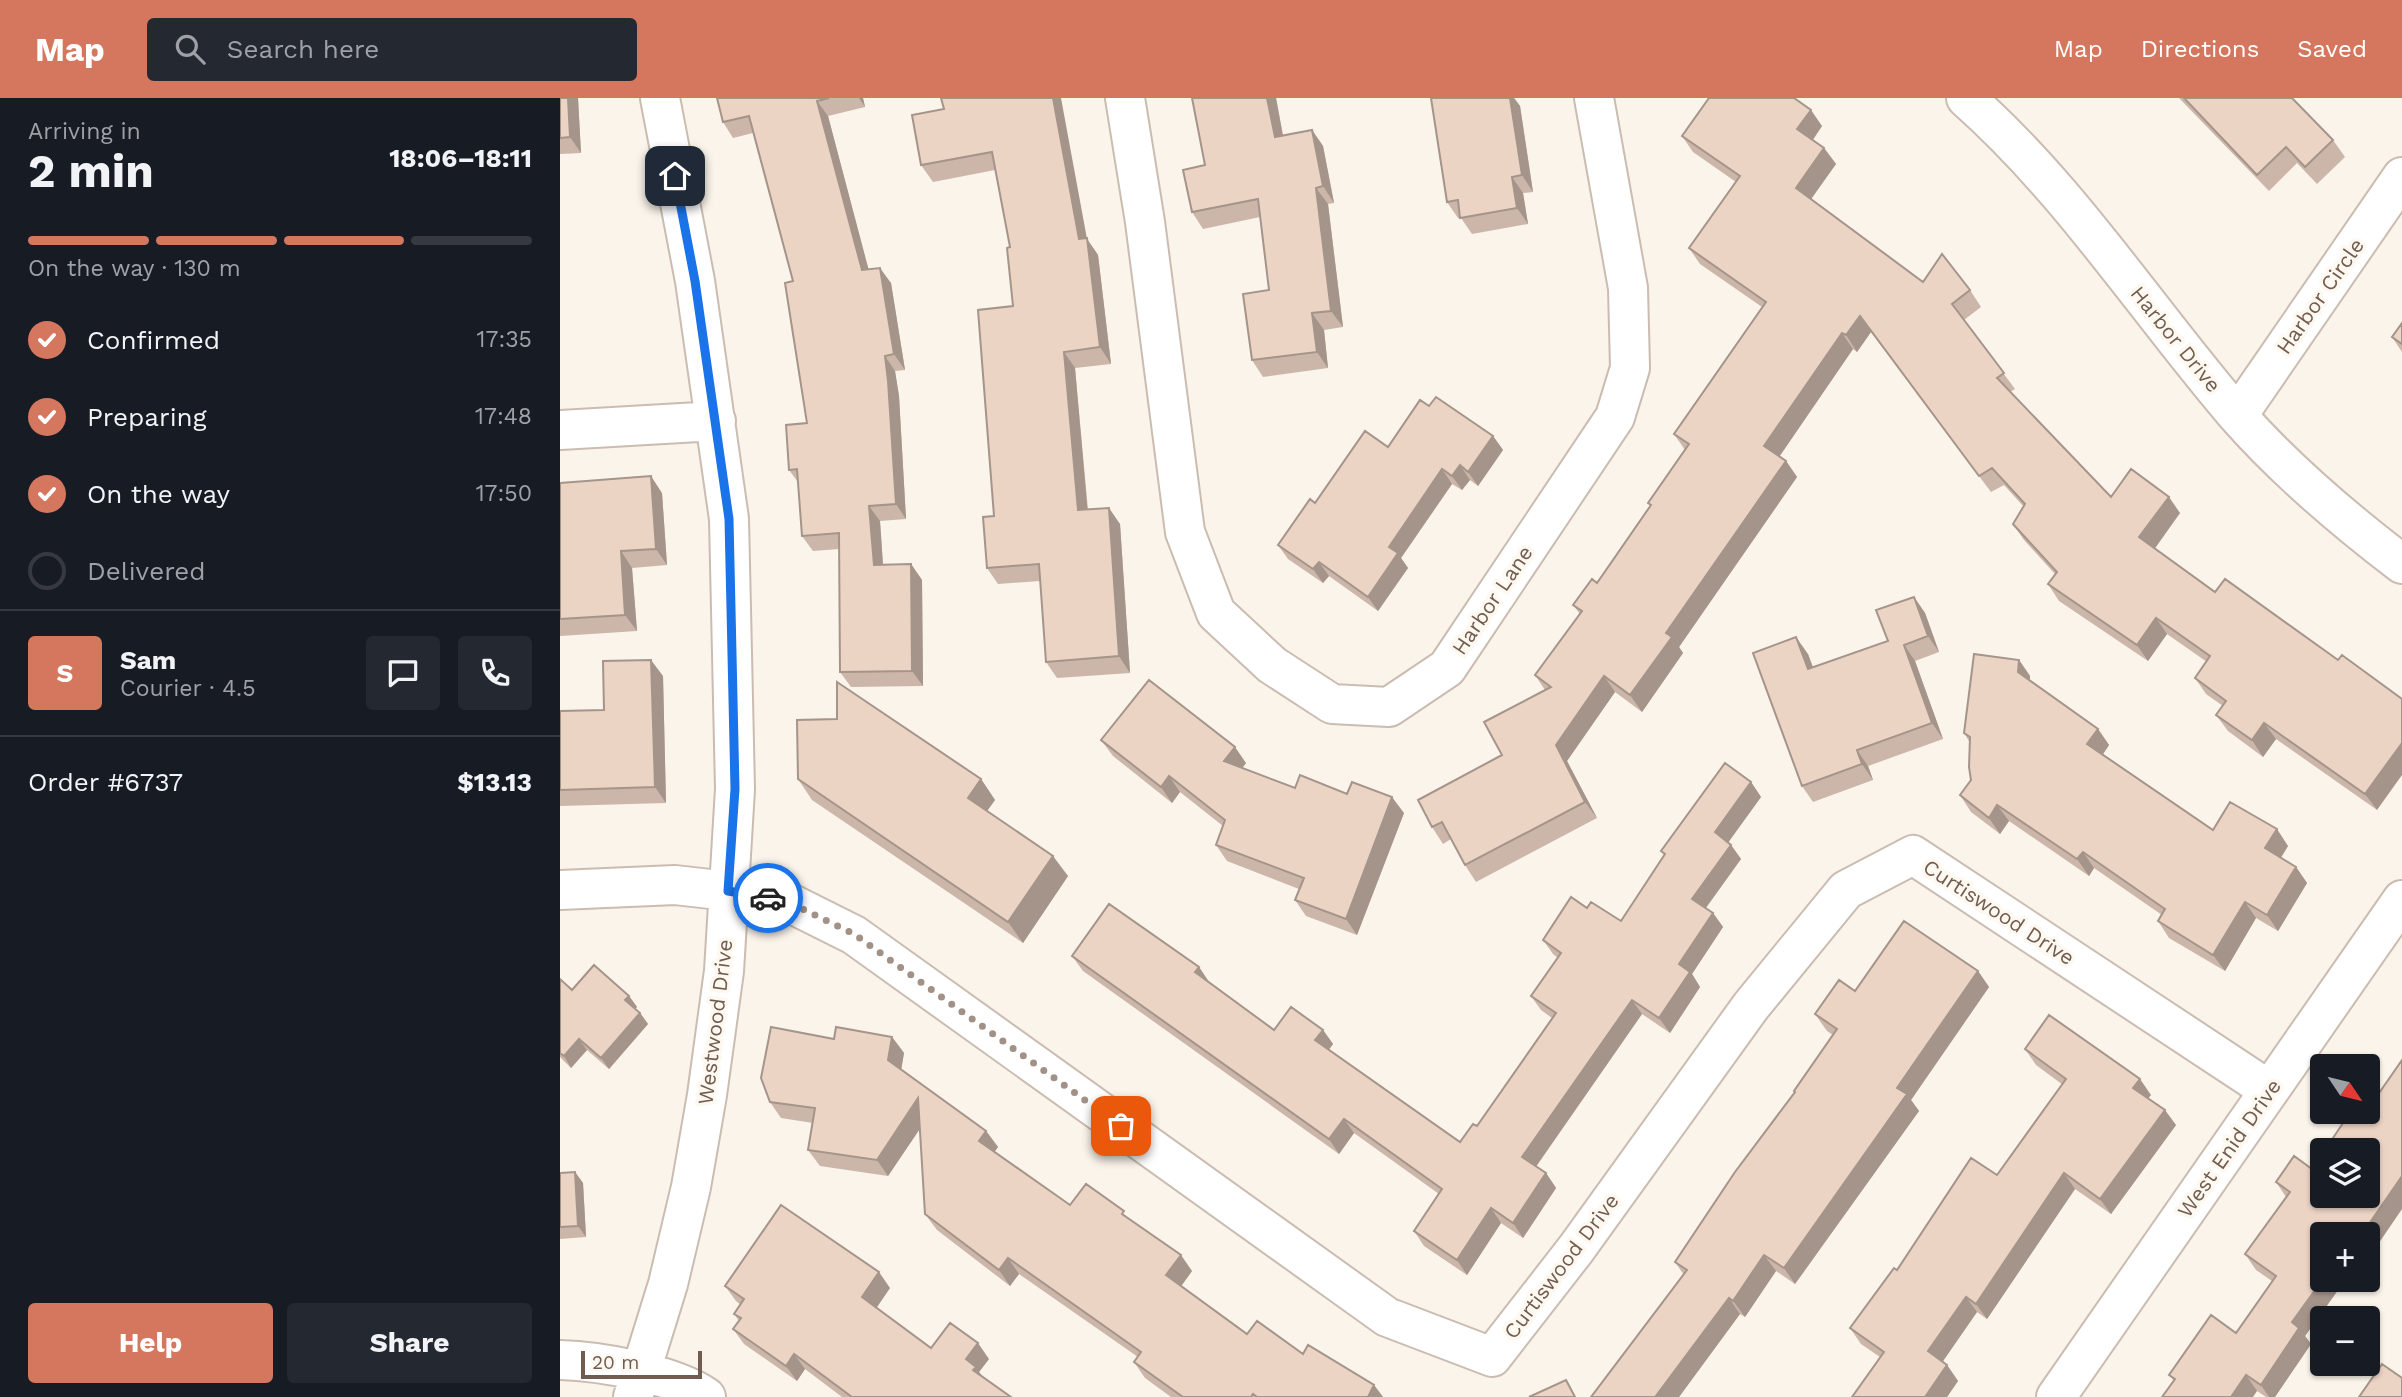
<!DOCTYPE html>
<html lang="en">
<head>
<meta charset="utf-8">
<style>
	:root { --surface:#171b24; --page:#242831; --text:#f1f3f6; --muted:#9ea1a6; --line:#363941; --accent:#d5775e }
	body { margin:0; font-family:"Work Sans",sans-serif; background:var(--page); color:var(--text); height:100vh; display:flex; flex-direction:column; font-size:26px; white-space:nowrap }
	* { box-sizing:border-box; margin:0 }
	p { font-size:23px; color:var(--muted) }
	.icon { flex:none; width:38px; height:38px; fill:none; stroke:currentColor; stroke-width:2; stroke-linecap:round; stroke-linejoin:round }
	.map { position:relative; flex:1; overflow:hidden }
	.details { display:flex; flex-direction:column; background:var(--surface); width:560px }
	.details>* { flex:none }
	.needle { width:46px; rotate:125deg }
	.controls { position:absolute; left:1750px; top:956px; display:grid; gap:14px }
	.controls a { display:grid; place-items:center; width:70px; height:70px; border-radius:7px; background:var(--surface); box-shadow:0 2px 5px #0004; font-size:35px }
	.scale { position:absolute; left:21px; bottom:18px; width:121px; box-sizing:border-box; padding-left:7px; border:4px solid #725c50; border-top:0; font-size:19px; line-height:24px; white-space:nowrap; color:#725c50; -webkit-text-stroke:5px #fdf8f0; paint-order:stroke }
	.pin { position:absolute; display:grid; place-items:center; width:60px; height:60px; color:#fff; margin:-30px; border-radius:14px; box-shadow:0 4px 10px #0006 }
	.courier { position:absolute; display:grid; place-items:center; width:70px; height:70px; margin:-35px; border:5px solid #1a73e8; border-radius:50%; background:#fff; color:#222; box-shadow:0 2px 9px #0007 }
	.headline em { font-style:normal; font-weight:700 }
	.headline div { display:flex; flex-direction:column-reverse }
	.headline { display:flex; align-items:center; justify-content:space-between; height:119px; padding:0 28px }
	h1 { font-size:46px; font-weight:700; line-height:52px }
	.bar { display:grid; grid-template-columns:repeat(4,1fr); gap:10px 7px; align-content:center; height:84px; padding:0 28px }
	.bar i { height:9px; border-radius:5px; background:var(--line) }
	.bar .on { background:var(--accent) }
	.bar p { grid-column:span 4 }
	.line { display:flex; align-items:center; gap:18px; padding:0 28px; border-top:2px solid var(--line) }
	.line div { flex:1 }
	.round { display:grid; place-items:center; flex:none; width:74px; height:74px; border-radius:7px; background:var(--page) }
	ol { padding:0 28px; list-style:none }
	li { display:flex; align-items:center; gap:21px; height:77px }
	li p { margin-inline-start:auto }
	li .icon { padding:7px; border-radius:50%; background:var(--accent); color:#fff; stroke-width:4 }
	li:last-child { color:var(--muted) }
	li i { width:38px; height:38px; border:4px solid var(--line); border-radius:50% }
	.action { display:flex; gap:14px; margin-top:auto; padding:14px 28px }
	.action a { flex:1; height:80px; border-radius:7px; background:var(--accent); color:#fff; font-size:28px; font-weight:700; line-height:80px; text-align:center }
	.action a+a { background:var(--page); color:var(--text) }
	header { display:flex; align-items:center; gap:42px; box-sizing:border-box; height:98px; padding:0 35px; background:var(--accent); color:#fff }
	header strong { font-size:33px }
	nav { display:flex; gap:38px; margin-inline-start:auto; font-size:24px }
	.search { width:490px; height:63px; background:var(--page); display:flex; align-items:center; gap:18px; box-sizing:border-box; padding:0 24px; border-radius:7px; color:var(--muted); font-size:26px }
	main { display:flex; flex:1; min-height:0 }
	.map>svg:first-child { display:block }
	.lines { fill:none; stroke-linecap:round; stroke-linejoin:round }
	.minor-casing { stroke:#cbbcb1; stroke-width:42 }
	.minor { stroke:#fff; stroke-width:38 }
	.wall { fill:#cbb6a9 }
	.shaded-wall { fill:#a5948a }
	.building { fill:#ecd4c5; stroke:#a5948a; stroke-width:2 }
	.done { stroke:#a29186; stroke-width:7; stroke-dasharray:0 12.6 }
	.route { stroke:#1a73e8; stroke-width:9 }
	.labels { text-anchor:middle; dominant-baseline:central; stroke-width:7; stroke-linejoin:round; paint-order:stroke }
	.street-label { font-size:21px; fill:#725c50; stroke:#fdf8f0 }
</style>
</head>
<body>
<header>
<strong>Map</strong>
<div class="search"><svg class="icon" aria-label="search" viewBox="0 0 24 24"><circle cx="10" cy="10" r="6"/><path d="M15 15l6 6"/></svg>Search here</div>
<nav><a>Map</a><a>Directions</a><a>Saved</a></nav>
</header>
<main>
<section class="details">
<div class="headline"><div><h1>2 min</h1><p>Arriving in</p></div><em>18:06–18:11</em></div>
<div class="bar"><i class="on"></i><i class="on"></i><i class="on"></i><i></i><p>On the way · 130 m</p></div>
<ol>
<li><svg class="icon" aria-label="check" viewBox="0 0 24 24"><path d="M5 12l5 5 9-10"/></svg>Confirmed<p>17:35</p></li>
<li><svg class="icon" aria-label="check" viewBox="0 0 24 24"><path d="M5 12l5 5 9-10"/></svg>Preparing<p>17:48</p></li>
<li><svg class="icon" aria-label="check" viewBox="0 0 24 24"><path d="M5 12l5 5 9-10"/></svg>On the way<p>17:50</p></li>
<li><i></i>Delivered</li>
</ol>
<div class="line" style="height:126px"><b class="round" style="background:var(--accent);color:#fff">S</b><div><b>Sam</b><p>Courier · 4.5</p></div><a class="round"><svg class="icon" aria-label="chat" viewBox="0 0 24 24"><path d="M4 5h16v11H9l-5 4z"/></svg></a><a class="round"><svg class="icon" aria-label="phone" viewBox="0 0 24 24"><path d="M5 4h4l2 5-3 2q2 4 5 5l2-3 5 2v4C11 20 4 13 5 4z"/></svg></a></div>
<div class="line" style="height:91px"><div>Order #6737</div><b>$13.13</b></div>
<div class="action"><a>Help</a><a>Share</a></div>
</section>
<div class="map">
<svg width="1842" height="1299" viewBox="0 0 1842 1299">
	<rect width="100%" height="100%" fill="#faf4ea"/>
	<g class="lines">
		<defs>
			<path id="minor" d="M565,0l20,124 40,310 31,81 56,52 60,39 57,3 58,-39 168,-251 15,-49 -2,-80 -34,-190
				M1406,0c104,92 180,211 270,316 49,56 107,105 166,150
				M1678,317l164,-238
				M0,332l156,-9
				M0,792l115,-5 53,6 58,10 68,34 533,382 105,40 84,-108 175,-243 95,-116 67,-35 356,235
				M0,1262c40,1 113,14 146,37
				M73,1299l35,-113 23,-97 16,-92 17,-124 11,-182 -6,-270 -34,-238 -35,-183
				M1496,1299l346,-497"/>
		</defs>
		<use href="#minor" class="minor-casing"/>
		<use href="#minor" class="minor"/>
	</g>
	<path class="wall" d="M0,0h18l3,55 -21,1z
		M157,0h146l2,9 -37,9 40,153 23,14 14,87 -10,1 4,25 7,123 -26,2 3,44 28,-1 11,16 1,106 -72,1 -11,-15 -1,-123 -26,2 -11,-15 -4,-54 -9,-12 18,-47 -14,-142 -40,-148 -20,5 -10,-16z
		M381,0l146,141 11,16 13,109 -36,4 13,142 32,14 10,149 -73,5 -11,-16 -6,-81 -42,3 -11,-16 7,-52 19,-210 -3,-59 -15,-77 -62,12 -12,-17 23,-56z
		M632,0h84l7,37 29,-5 11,16 11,57 -6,1 15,123 -19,3 4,38 -65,9 -11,-17 17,-70 -9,-73 -57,12 -11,-17 13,-47z
		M871,0h83l6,8 13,86 -10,1 5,31 -56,10 -11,-16h-3l-11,-16z
		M1619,0h113l41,42 12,17 -28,27 -20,-21 -28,28z
		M1262,28l-9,14 11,8 12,16 -26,35 113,83 47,8 11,17 -17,13 51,69 -5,3 101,105 69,16 -26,35 61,44 10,-13 152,231 -101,-71 -13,18 -35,-26 -12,-16 7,-9 -17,-12 -11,-16 12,-16 -40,-28 -19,27 -89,-60 -11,-17 7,-10 -31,-34 -11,-16 11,-17 -20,-22 -13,7 -120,-160 -14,20 -4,-3 -74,108 7,4 11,16 -118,170 4,6 -41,59 -27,-20 -48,69 30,57 -121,64 -11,-17 -14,-26 -8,5 -11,-17 70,-72 43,-65 -10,-15 45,-61 -7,-9 24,-22 54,-76 -3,-4 37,-53 -11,-16 88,-127 -62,-43 -11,-16 47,-66 -43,-30 -11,-16z
		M1842,225v29l-10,-15z
		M869,308l64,30 10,14 -25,36 -8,-6 -8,10 -10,-6 -51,74 7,10 -30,43 -49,-35 -6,7 -35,-24 -10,-14 110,-98z
		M0,385l102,10 5,72 -35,3 5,63 -77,5z
		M1354,499l11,16 14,39 -24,9 28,78 -75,27 5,14 -60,22 -11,-16 6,-132 5,13 75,-26z
		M1459,562l11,16v4l68,49 11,16 -6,9 110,76 75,16 -7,12 15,9 11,16 -29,48 -22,-13 -31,53 -56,-33 -11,-17 4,-6 -68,-47 -5,8 -80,-55 -9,13 -29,-22 -11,-17 11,-15 -2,-39 -5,-8z
		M103,578l3,127 -106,3v-95l44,-1z
		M541,642l145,23 -4,5 53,20 52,6 57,19 -47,122 -51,-19 -11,-16 4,-11 -72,-28 -11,-16 7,-19 -43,-34 -8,11 -59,-47z
		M238,681h183l14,21 -8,11 81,65 -45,67 -211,-143z
		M1191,684l10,15 -33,45 3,3 10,14 -35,49 7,5 10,14 -31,47 8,13 -30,46 -28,-19 -106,153 10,6 10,15 -33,50 -22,-15 -34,52 -43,-29 -10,-15 25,-37 -85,-61 -15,21 -256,-183 -11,-15 127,11 10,15 65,48h49l10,14 -4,6 131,92 17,-16 75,-108 -11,-8 -10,-14 27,-38 -5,-4 -10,-14 44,-32 34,13 43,-66 -3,-4z
		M1418,873l11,16 -78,113 8,11 -124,173 -19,-13 -31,46 -5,-3 -61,83h-88l93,-122 -9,-13 120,-170 38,-57 -6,-4 -12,-17 40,-23z
		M0,881l12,11 57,6 8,11 -2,2 5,4 8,11 -39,45 -22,-19 -16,18 -11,-11z
		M332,939l12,16 -3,16 85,62 12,16 -4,4 76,54 60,14 62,52 -11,15 66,48 56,20 71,31 9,12h-212l-26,-19 -11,-16 4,-5 -119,-83 -9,12 -73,-56 -12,-16 -5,-86 -32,48 -68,-10 -12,-16 5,-27 -32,-5 -11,-16 64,-63z
		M1465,951l126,46 -3,3 28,27 -65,89 -36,-25 -88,130 -10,-7 -35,50 5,3 11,16 -11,16h-95l28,-40 -19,-13 -11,-16 47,-58 100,-95 66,-90 -27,-20z
		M1752,1071l56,26 2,61 -2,-2v-20h-46v45h24l-41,57 6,8 -36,53h-9l-9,-6 -83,-10 -5,-6 67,-42 36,-52 -16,-11 -11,-16 41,-57 -10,-15z
		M15,1074l8,11 3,54 -26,2v-66z
		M165,1188l165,2 -14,20 55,40 58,11 -10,13 4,5 28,20h-169l-37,-28 -8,12 -53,-37 -11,-15 6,-8 -5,-7 7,-9 -5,-4z"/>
	<path class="shaded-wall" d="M8,0h10l3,55 -11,-16z
		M299,0h4l2,9z
		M493,0h8l26,141 11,16 13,109 -11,-17z
		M707,0h9l10,55 -11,-16z
		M950,0h4l6,8 13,86 -11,-17z
		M257,3l11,15 45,170 -11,-16z
		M1251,12l11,16 -13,19 -12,-16z
		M752,32l11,16 11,57 -11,-17z
		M1264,50l12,16 -29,41 -11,-17z
		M952,79l11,16 5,31 -11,-16z
		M756,90l12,16 15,123 -12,-16z
		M320,170l11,15 14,87 -11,-16z
		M752,215l12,17 4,38 -11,-16z
		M1300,218l11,16 -14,20 -11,-17z
		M1282,235l11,16 -78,114 -11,-17z
		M504,254l11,16 14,159 -11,-17z
		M325,258l10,15 4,25 7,123 -10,-15z
		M933,338l10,14 -25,36 -10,-14z
		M1226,363l11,16 -118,170 4,6 -41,59 -12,-17 36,-62z
		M900,367l10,15 -8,10 -10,-14z
		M882,371l10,15 -51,74 7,10 -30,43 -10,-14 21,-50z
		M91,378l11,17 5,72 -11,-16z
		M1609,399l11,16 -29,41 -12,-17z
		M309,408l11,15 4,59 -10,-15z
		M549,410l11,16 10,149 -11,-17z
		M61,453l11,17 5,63 -12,-16z
		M759,464l10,14 -6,7 -10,-14z
		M351,466l11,16 1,106 -11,-15z
		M1354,499l11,16 14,39 -11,-16z
		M1596,520l11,16 -19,27 -11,-16z
		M1236,539l12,17 11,31 -11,-16z
		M1344,547l11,16 28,78 -11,-16z
		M91,562l12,16 3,127 -11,-16z
		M1459,562l11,16 -1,12 -11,-16z
		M1044,578l11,16 -48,69 30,57 -12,-16 -29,-57z
		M1704,625l12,16 -13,18 -11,-17z
		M1538,631l11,16 -10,15 -12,-16z
		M1842,645v32l-25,35 -12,-16z
		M675,649l11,16 -11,14 -11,-16z
		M1297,652l11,16 5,14 -11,-16z
		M609,678l11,16 -8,11 -11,-16z
		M421,681l14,21 -13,18 -14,-20z
		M1191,684l10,15 -36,50 -10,-15z
		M832,699l12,16 -47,122 -11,-16z
		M1437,707l12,16 -9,13 -11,-16z
		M1717,731l11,17 -12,19 -11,-17z
		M1171,747l10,14 -39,54 -10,-14z
		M1523,754l11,16 -5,8 -12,-17z
		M493,758l15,20 -45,67 -15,-21z
		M1736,769l11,16 -29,48 -11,-16z
		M1685,804l11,16 -31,53 -12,-16z
		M1153,815l10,14 -31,47 8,13 -30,46 -11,-15 20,-54z
		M639,869l10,15 -14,-10z
		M1418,873l11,16 -78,113 8,11 -124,173 -11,-16 113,-180z
		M69,898l8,11 -4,4 -8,-11z
		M1072,902l10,14 -110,158 -10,-15z
		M80,915l8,11 -39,45 -8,-11z
		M763,932l10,14 -8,10 -10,-14z
		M332,939l12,16 -4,24 -12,-17z
		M19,941l8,11 -16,18 -7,-12z
		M1580,981l11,16 -7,8 -11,-15z
		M358,1000l12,16 -42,62 -11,-16z
		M1605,1012l11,15 -65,89 -11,-15z
		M784,1021l10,14 -15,21 -10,-15z
		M426,1033l12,16 -7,10 -12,-16z
		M15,1074l8,11 3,54 -8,-11z
		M986,1075l10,15 -33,50 -10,-15z
		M1504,1075l11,16 -88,130 -11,-15z
		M1842,1078v33l-32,47 -2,-3v-19h-6z
		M931,1110l10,15 -34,52 -10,-15z
		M621,1157l11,16 -15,21 -11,-17z
		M1204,1157l12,16 -31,46 -12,-16z
		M448,1160l11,16 -9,12 -11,-16z
		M319,1174l11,16 -17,25 -11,-16z
		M1763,1181h23l-41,57 6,8 -36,53h-6l-8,-12 31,-63z
		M1406,1199l11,15 -38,55 -11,-16z
		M1169,1200l11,16 -61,83h-23z
		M418,1245l11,16 -10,13 8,10 -3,3 -18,-26z
		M234,1256l11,15 -8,12 -11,-15z
		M1387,1267l11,16 -11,16h-22z
		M1686,1277l11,16 -4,6h-22z
		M814,1287l9,12h-15z"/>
	<path class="building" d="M0,0h8l2,39 -10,1z
		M157,0h112l-12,3 45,169 18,-2 14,86 -9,2 3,25 8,123 -27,2 5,59 37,-1 1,107 -72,1 -1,-139 -37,3 -5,-67 -8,1 -3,-45 21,-2 -22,-140 8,-2 -44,-165 -26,6z
		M381,0h112l26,141 8,-1 13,109 -36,5 14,158 31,-2 10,148 -73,6 -7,-98 -52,4 -4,-51 11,-1 -16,-206 35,-4 -6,-58 3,-1 -18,-95 -71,13 -9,-50 32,-6z
		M632,0h75l8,39 37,-7 11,56 -7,2 15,123 -19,2 5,39 -65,8 -9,-66 26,-4 -11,-91 -66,13 -9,-42 22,-5z
		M871,0h79l12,77 -10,2 5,31 -57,10 -2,-18 -11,2z
		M1149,0h85l17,12 -14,19 27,19 -28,40 127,94 19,-28 28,36 -18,14 52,69 -7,5 114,119 20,-28 38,28 -30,40 76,55 10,-13 113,81 4,-5 60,44v44l-37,51 -101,-71 -12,17 -36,-25 10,-14 -31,-23 15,-22 -54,-38 -19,27 -89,-61 9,-12 -44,-48 12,-20 -33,-36 -13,8 -119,-160 -14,19 -4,-2 -78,113 22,15 -120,172 6,4 -42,58 -26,-19 -48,69 29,57 -120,63 -23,-43 -10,5 -14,-27 84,-45 -18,-33 67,-35 -16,-12 47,-64 -9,-6 19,-26 5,4 54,-78 -3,-2 41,-59 -15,-10 92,-132 -77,-54 51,-72 -58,-40z
		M1624,0h108l41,42 -28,27 -19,-20 -29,28z
		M1842,225v21l-10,-7z
		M876,299l57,39 -25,36 -8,-7 -8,11 -10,-7 -53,78 9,6 -30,44 -49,-35 -6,7 -35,-24 32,-46 5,4 50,-72 23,16 32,-47 9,6z
		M91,378l5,73 -35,2 4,64 -65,4v-136z
		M1354,499l14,39 -24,9 28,78 -75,27 5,14 -60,22 -49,-133 43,-16 12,32 80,-28 -12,-31z
		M1414,556l45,6 -1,12 80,57 -11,15 126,86 17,-28 47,27 -12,19 31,19 -29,48 -22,-13 -32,53 -55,-34 7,-12 -82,-57 -6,7 -80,-54 -8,13 -29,-23 11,-15 -2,-13 1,-30 -6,-4z
		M91,562l4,127 -95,3v-79l44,-1 -1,-49z
		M589,582l86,67 -11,14 71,27 5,-13 47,19 5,-12 40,15 -46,122 -51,-19 9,-22 -88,-33 9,-25 -56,-44 -8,11 -60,-47z
		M277,584l144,97 -13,19 85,58 -45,66 -210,-143 -1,-59 40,-1z
		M1165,665l26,19 -36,50 16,13 -39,54 21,14 -34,51 11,8 -31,46 -27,-18 -110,157 24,16 -33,50 -22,-15 -34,52 -43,-29 28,-42 -98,-70 -15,20 -257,-183 37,-52 90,63 -4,5 79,58 17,-23 32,23 -8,10 145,102 13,-18 4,2 79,-113 -25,-17 30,-43 -18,-13 28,-43 16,11 4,-6 30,19 44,-67 -4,-3z
		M1344,823l74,50 -81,117 10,6 -123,174 -20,-13 -31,46 -4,-3 -73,98 1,1h-66l96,-127 -12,-8 60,-90 60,-80 -1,-1 43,-62 -22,-15 24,-34 16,11z
		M34,867l35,31 -4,4 15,13 -39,45 -22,-19 -15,17 -4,-3v-74l12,11z
		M1489,917l91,64 -7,9 32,22 -65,89 -36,-26 -88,131 -10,-7 -38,54 19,14 -22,32h-73l32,-45 -34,-24 44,-60 3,2 74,-112 26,17 69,-96 -41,-30z
		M211,929l63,12 2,-12 56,10 -4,23 98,71 -7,10 91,64 16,-21 38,27 -2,3 59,41 -15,20 81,59 10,-13 46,33 5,-9 66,40 -6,12h-111l-4,-3 -2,3h-68l-49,-35 7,-10 -133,-94 -9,12 -74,-56 -7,-116 -41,62 -69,-10 7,-42 -45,-6 -9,-24z
		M1842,962v116l-40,58h-40l1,45 -31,43 7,6 -38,57 -15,-10 -15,22h-69l13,-18 -6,-4 42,-60 25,18 40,-57 -31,-22 45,-62 -14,-10 18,-26 18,13 10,-15v41h46v-45h-43l26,-39h17v-22l9,7z
		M15,1074l3,54 -18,1v-54z
		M221,1107l98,67 -17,25 69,51 19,-25 28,20 -12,16 10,8 -3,3 38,27h-159l-58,-43 -8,12 -53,-37 8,-11 -7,-4 10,-15 -19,-13z
		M1822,1266l20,14v19h-43z
		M1006,1282l9,17h-46z"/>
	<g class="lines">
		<path class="done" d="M208,800l18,3 68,33 267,192"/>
		<path class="route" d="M115,78l20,105 34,238 6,270 -7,102 40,7"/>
	</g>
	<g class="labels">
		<g class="street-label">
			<text transform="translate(1760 198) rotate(-55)">Harbor Circle</text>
			<text transform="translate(1616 241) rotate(51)">Harbor Drive</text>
			<text transform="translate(932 502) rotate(-56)">Harbor Lane</text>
			<text transform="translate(1439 814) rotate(33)">Curtiswood Drive</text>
			<text transform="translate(155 924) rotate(-83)">Westwood Drive</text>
			<text transform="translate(1669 1050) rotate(-55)">West Enid Drive</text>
			<text transform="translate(1001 1168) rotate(-53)">Curtiswood Drive</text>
		</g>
	</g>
</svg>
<div class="controls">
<a><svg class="needle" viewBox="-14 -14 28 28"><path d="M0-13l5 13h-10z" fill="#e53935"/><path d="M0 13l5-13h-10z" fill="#9ea1a6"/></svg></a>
<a><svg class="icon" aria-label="layers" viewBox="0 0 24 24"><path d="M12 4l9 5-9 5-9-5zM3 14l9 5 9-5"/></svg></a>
<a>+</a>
<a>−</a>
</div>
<div class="scale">20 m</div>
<div class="pin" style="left:561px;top:1028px;background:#ea580c"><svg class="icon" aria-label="bag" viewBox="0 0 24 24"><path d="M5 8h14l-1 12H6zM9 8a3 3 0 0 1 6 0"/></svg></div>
<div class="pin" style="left:115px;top:78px;background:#1f2937"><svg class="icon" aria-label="home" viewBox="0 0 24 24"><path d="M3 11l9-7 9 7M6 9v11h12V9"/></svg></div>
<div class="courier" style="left:208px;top:800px"><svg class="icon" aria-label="car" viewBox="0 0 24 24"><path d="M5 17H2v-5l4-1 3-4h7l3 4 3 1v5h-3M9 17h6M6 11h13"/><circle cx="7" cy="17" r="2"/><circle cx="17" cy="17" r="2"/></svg></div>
</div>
</main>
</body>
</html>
